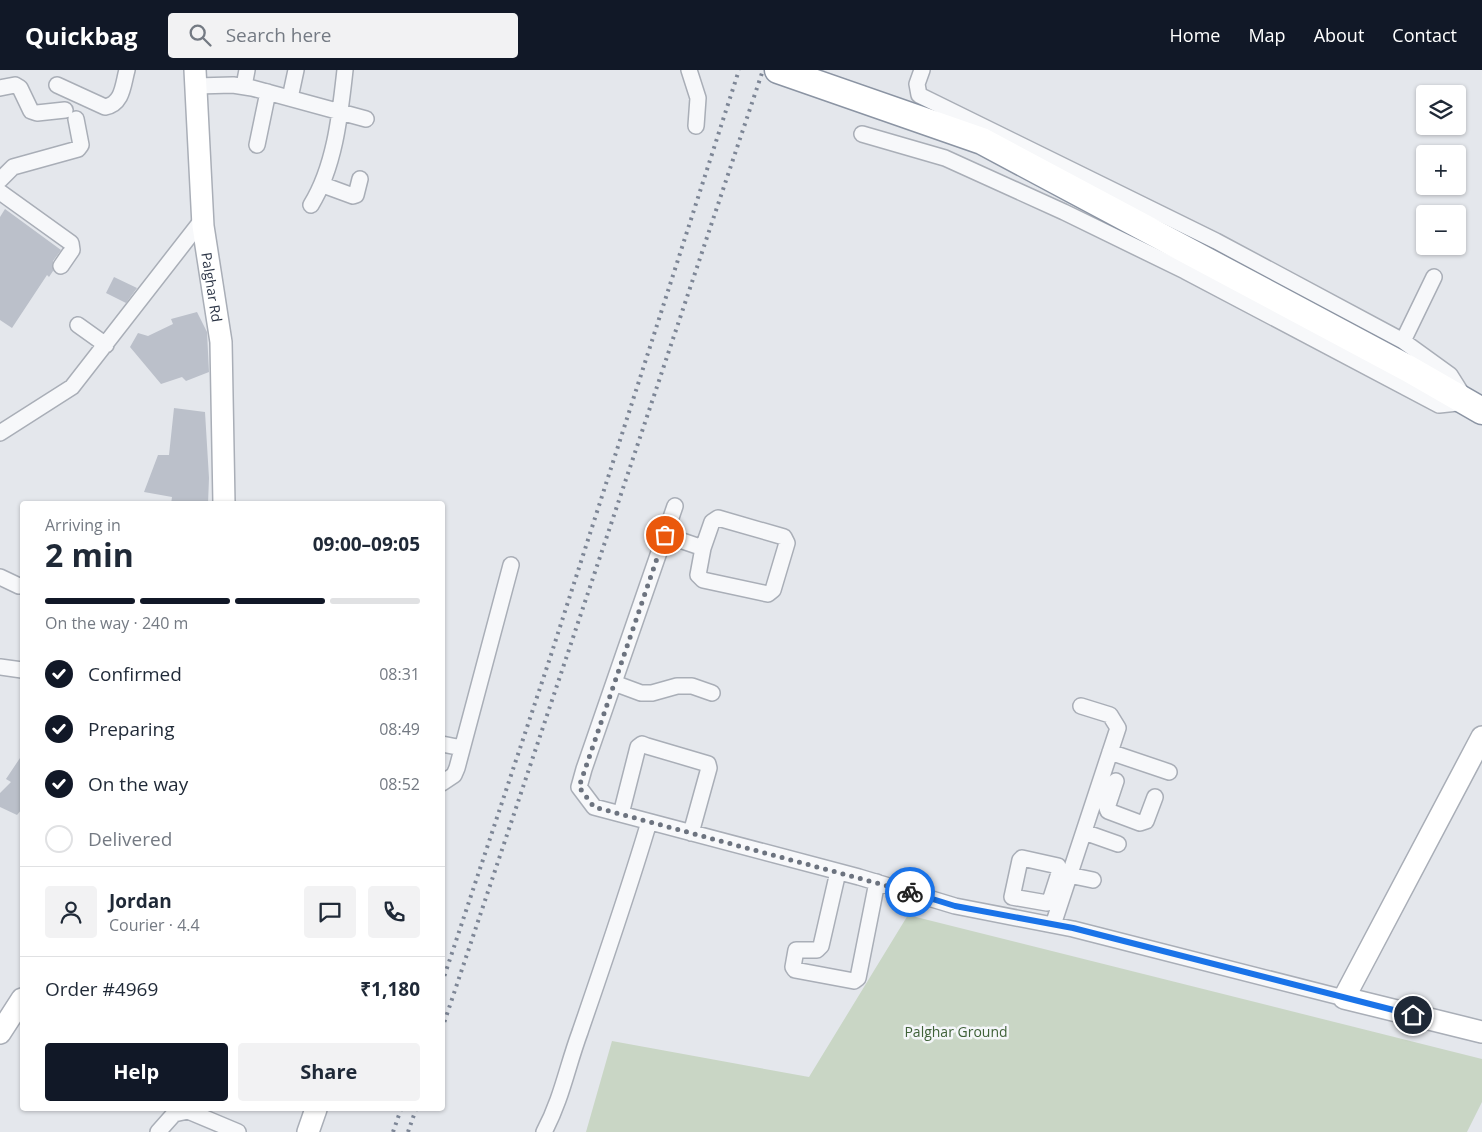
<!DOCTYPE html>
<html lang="en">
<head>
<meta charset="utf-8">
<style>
	:root { --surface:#fff; --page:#f2f2f3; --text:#1f2937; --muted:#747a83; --line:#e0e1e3; --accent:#111827 }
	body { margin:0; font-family:"Open Sans",sans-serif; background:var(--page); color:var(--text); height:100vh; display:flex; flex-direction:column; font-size:19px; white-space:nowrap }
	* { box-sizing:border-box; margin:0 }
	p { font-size:16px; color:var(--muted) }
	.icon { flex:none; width:28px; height:28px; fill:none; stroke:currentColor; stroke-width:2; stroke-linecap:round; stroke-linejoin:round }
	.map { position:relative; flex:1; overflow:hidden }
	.panel { position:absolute; left:20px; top:431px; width:425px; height:610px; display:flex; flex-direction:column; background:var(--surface); border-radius:5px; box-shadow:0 1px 4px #0004 }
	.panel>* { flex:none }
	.buttons { position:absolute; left:1416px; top:15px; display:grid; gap:10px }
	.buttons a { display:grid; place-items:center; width:50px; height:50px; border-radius:5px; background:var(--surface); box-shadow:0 1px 4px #0004; font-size:25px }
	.pin { position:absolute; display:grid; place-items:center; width:42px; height:42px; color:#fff; margin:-21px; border:2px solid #fff; border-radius:50%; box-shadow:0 1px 5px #0007 }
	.courier { position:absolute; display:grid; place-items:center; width:50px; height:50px; margin:-25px; border:4px solid #1a73e8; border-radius:50%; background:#fff; color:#222; box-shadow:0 1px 6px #0007 }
	.headline em { font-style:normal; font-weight:700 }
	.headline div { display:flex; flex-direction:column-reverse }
	.headline { display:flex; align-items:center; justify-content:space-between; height:85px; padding:0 25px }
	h1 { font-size:32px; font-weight:700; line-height:38px }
	.bar { display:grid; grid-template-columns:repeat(4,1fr); gap:8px 5px; align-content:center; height:60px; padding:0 25px }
	.bar i { height:6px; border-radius:4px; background:var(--line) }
	.bar .current { background:var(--accent) }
	.bar p { grid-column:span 4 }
	.line { display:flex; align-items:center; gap:12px; padding:0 25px; border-top:1px solid var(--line) }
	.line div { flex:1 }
	.round { display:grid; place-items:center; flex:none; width:52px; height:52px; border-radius:5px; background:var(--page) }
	ol { padding:0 25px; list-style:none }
	li { display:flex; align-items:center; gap:15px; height:55px }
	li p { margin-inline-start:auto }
	li .icon { padding:5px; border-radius:50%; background:var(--accent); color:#fff; stroke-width:4 }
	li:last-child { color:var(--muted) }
	li i { width:28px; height:28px; border:2px solid var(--line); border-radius:50% }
	.cta { display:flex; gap:10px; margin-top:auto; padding:10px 25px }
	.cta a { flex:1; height:58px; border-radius:5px; background:var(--accent); color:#fff; font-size:20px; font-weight:700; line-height:58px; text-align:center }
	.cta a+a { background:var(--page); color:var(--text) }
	header { display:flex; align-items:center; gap:30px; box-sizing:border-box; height:70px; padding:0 25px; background:var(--accent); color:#fff }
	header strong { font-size:24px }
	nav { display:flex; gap:28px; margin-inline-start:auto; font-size:18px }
	.search { width:350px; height:45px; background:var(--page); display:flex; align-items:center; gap:12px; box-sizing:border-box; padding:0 18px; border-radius:5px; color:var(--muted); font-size:19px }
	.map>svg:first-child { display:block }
	.green { fill:#c9d6c5 }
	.building { fill:#bbc0ca }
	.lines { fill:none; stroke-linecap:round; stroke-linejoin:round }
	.street-casing { stroke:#a9aeb7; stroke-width:18 }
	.secondary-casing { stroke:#a9aeb7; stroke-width:24 }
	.highway-casing { stroke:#8b94a3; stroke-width:29 }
	.street { stroke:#f7f8fa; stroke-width:15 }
	.secondary { stroke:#fff; stroke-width:21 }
	.highway { stroke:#fff; stroke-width:26 }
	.rail { stroke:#7d8696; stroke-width:4; stroke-dasharray:2.5 5; stroke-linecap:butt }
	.done { stroke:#6c737f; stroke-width:5; stroke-dasharray:0 9 }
	.route { stroke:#1a73e8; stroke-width:6 }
	.labels { text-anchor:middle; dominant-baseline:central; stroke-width:5; stroke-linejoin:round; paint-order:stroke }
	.street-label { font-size:14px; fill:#2b3445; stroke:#f4f6f9 }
	.park-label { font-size:14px; fill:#3f6138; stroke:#f4f6f9 }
</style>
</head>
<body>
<header>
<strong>Quickbag</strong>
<div class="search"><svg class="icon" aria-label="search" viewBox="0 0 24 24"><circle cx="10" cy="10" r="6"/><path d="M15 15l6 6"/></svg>Search here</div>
<nav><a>Home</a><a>Map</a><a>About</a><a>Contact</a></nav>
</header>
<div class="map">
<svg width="1482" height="1062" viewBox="0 0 1482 1062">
	<rect width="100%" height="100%" fill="#e4e7ec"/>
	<path class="green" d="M908,845l574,144v43l-15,30h-881l26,-91 197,36z"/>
	<path class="building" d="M5,139l56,41 -8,11v10l-4,6 -2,-2 -35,53 -12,-8v-103z
		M114,207l23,11 -11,15 -20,-10z
		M197,242l10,20 2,40 -23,9 -4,-4 -21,7 -31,-37 8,-14 10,3 25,-12 -2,-5z
		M174,338l31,4 4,66 -1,26h-37l1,-7 -28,-5 14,-37h11z
		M22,685v54l-5,6 -17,-8v-14l11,-11 -5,-3z"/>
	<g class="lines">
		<defs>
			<path id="street" d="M689,0l9,28 -2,28
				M57,15l48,22c18,-3 18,-23 22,-37
				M196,16l37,-1 19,3 114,31
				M244,16l3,-16
				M0,18l15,-3 5,3 11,23 6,2 28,-3
				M290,28l6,-28
				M862,64l83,24 119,54 121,59 254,134 28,-3 -17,-27 -47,-34 -187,-100 -297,-146 -2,-11 5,-14
				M257,75l11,-53
				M0,110l13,-13 65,-18 3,-4 -5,-26
				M323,115l30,11 3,-1 4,-16
				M0,122l71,51 1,7 -11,16
				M311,135c24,-39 29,-90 34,-135
				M78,255l28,20
				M1403,271l31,-64
				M0,363l72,-46 130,-167
				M675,436l-91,263 -5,18 15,20 265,70 96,29 118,23 271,69
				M665,465l38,13 9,-26 6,-4 66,19 3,6 -14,47 -5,4 -65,-14 -5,-5 5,-27
				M0,507l19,9
				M0,597l22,3
				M614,613l27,10h11l25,-7h15l20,7
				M442,674l20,4
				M1110,682l59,20
				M442,713l12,-8 3,-7 54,-203
				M1098,721l13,5 -4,12 1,3 32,12 6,-2 9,-24
				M1111,726l5,-15
				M621,744l17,-67 4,-3 5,2 61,18 1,4 -18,65
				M1084,762l34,12
				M838,802l-17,74 -4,4h-21l-3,17 2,3 59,11 4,-3 19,-96
				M1059,803l-9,28 -3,2 -35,-6 8,-37 2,-2 36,8 1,7 34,7
				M1053,855l65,-197 -8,-13 -29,-9
				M158,1062l16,-18 14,-3 50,21
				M544,1062c18,-34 23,-65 36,-100 24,-70 48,-139 69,-210"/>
			<g id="secondary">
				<path id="s1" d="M195,0l8,156 18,116 3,162"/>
				<path d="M1482,667l-138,261 138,34"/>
				<path d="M0,963l22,-34"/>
				<path d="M308,1062l8,-23"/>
			</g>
			<path id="highway" d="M778,0l204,71 427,228 73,42"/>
		</defs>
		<use href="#street" class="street-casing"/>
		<use href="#secondary" class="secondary-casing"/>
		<use href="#highway" class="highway-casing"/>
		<use href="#street" class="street"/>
		<use href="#secondary" class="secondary"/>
		<use href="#highway" class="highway"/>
		<path class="rail" d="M442,913l108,-325 189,-588
			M442,959l321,-959
			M393,1062l8,-23
			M408,1062l8,-23"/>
	</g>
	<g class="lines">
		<path class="done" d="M665,465l-86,252 15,20 316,85"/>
		<path class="route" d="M910,822l45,14 118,22 340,87"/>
	</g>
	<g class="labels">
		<g class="street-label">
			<text stroke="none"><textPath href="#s1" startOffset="218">Palghar Rd</textPath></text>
		</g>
		<g class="park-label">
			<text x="956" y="961">Palghar Ground</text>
		</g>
	</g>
</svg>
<div class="buttons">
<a><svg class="icon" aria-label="layers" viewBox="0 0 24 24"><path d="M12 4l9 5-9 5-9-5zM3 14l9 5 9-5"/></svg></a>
<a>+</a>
<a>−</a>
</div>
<div class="pin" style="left:665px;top:465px;background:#ea580c"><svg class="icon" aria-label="bag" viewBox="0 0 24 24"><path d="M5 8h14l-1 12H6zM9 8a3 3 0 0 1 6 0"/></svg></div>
<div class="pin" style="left:1413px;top:945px;background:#1f2937"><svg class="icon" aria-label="home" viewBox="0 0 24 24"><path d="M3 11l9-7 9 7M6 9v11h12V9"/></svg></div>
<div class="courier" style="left:910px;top:822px"><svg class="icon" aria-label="bike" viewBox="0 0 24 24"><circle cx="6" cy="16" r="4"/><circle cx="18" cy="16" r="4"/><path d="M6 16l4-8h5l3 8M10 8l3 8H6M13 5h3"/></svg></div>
<section class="panel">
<div class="headline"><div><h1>2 min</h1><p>Arriving in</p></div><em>09:00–09:05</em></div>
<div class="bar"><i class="current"></i><i class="current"></i><i class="current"></i><i></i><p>On the way · 240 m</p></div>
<ol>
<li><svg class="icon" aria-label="check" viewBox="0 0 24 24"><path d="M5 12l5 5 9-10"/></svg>Confirmed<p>08:31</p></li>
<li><svg class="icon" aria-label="check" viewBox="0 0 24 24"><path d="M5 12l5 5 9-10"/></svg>Preparing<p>08:49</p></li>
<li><svg class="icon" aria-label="check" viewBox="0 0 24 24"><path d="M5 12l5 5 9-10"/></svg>On the way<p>08:52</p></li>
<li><i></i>Delivered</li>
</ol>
<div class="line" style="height:90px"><a class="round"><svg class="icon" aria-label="person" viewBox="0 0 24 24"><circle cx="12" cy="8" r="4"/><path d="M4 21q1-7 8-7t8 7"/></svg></a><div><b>Jordan</b><p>Courier · 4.4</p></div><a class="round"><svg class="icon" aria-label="chat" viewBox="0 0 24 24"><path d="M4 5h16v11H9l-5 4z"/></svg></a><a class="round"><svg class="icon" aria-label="phone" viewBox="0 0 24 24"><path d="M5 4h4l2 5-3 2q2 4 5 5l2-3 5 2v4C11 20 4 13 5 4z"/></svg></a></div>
<div class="line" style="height:65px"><div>Order #4969</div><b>₹1,180</b></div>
<div class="cta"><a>Help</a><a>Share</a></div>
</section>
</div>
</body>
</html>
